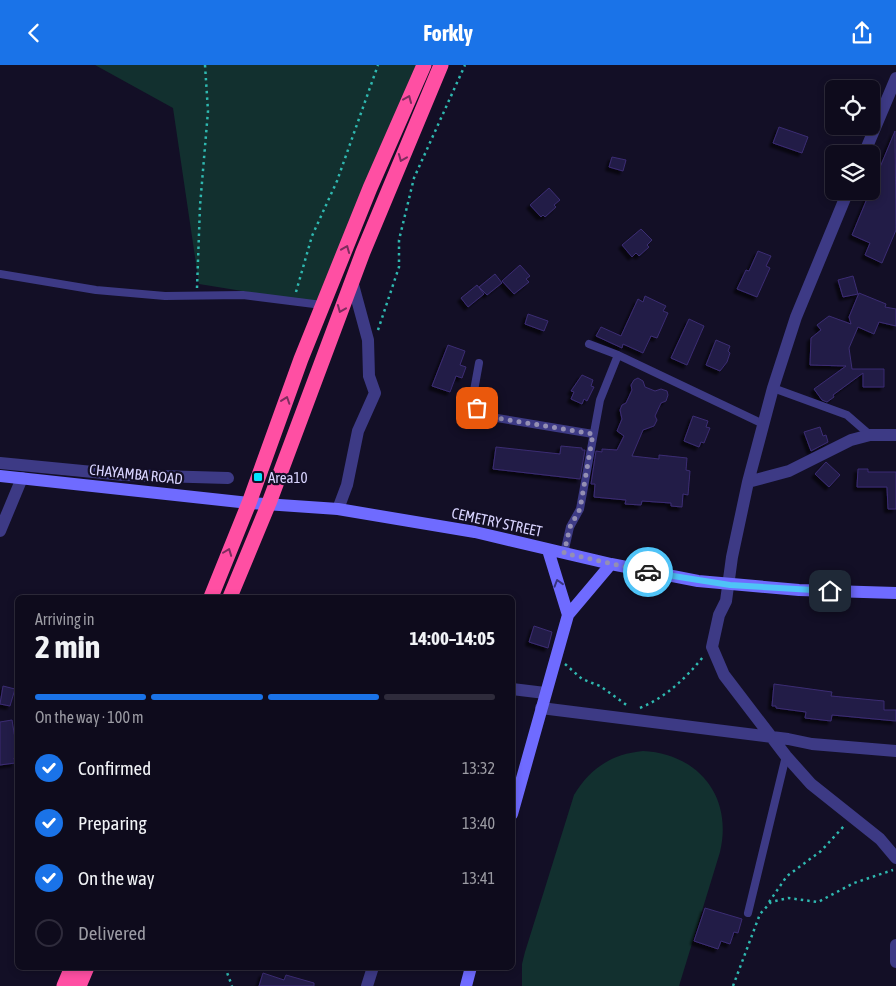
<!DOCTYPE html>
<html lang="en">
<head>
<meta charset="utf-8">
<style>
	:root { --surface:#0e0b1c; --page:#1c1929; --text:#f1f3f6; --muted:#9b9ba3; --line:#2e2b3b; --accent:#1a73e8 }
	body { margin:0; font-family:"Asap Condensed",sans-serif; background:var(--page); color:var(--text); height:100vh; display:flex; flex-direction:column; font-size:19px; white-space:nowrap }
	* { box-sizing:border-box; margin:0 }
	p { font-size:16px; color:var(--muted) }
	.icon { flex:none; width:28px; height:28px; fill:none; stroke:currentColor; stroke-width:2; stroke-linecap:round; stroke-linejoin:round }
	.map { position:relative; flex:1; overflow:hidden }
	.sheet { position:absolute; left:15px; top:530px; width:500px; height:375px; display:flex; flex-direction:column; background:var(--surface); border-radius:8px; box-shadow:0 2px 8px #0003,0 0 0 1px var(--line) }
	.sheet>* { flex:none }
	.fabs { position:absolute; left:825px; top:15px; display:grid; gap:10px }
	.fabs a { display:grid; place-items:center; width:55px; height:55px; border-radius:8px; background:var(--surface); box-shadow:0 2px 8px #0003,0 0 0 1px var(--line); font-size:25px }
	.pin { position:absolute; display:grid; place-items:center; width:42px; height:42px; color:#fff; margin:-21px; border-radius:10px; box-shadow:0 2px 8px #0006 }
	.courier { position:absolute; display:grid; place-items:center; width:50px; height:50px; margin:-25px; border:4px solid #4fc3f7; border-radius:50%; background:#fff; color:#222; box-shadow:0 1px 6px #0007 }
	.summary em { font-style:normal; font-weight:700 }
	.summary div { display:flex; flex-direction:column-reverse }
	.summary { display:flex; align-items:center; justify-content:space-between; height:85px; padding:0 20px }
	h1 { font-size:32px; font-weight:700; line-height:38px }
	.bar { display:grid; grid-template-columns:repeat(4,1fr); gap:8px 5px; align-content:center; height:60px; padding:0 20px }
	.bar i { height:6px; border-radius:4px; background:var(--line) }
	.bar .on { background:var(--accent) }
	.bar p { grid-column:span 4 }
	ol { padding:0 20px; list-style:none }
	li { display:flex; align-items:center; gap:15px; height:55px }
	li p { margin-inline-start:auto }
	li .icon { padding:5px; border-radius:50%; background:var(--accent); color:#fff; stroke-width:4 }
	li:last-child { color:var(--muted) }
	li i { width:28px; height:28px; border:2px solid var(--line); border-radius:50% }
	header { display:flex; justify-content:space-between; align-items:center; height:65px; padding:0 20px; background:var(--accent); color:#fff; font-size:22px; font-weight:700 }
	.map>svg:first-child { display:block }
	.green { fill:#12302f }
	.building { fill:#241b47; stroke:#3b2d73; filter:url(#shadow) }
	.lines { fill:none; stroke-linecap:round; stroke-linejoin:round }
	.path { stroke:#2fb8b0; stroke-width:2.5; stroke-dasharray:2.5 4; stroke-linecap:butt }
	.lane { stroke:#3d3a85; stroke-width:8 }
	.street { stroke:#3d3a85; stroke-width:12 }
	.secondary { stroke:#6f6bff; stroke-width:12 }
	.highway { stroke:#ff4fa3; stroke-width:15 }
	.oneway { stroke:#7d2c5e }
	.oneway2 { stroke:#38347d }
	.done { stroke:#948fb3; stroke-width:5; stroke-dasharray:0 9 }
	.route { stroke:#4fc3f7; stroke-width:6 }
	.poi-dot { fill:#00e5ff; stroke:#130f26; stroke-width:2 }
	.labels { text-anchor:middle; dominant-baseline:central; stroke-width:4.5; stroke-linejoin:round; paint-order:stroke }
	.street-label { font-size:15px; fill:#d9d4ff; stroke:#130f26 }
	.poi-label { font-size:15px; fill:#d9d4ff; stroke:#130f26; text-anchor:start }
</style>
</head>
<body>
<header><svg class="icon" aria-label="back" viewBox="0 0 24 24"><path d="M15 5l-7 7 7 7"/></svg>Forkly<svg class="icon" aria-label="share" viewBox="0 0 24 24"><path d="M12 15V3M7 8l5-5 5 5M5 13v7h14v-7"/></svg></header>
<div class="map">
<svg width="896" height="921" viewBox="0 0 896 921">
	<defs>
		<filter id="shadow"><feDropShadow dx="-3.5" dy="3.5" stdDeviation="1" flood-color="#0009"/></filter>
	</defs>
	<rect width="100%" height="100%" fill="#130f26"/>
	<path class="green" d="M95,0h324l-103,238 -117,-19 -26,-176z
		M643,686c56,3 90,46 77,101l-41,134h-157v-22l3,-12 49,-157c16,-27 38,-41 69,-44z"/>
	<path class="building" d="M779,62l29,10 -6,16 -29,-10z
		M895,66l1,99 -14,33 -17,-8 5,-12 -18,-8z
		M612,92l14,3 -3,11 -14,-4z
		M549,123l11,12 -6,5 2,2 -11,10 -2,-2 -2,2 -11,-12z
		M641,164l11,11 -5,5 2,2 -10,9 -3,-3 -4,4 -10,-12z
		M758,186l13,5 -5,10 4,2 -13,29 -20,-8 9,-19 3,1z
		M520,200l10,11 -4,3 3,3 -15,12 -12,-13z
		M495,209l7,9 -15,12 -8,-8z
		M853,211l5,18 -15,3 -5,-17z
		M477,220l7,9 -16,13 -7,-9z
		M859,228l27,11 -1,3 11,2v17l-17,-4 -5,12 -16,-7 -9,21 3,21h32v18h-21v-14l-30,22 1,2 -7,5 -5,-2 -8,-11 32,-23 -36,-1 1,-27 10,-8 -4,-5 12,-9 22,8 -2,-7z
		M645,231l21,10 -3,5 5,2 -11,25 -6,-2 -8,17 -20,-9 -1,4 -26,-12 5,-9 20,9 17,-37 5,3z
		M528,249l20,7 -4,10 -19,-7z
		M689,254l15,7 -17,39 -16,-7z
		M716,275l14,6 -2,5 2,2 -3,9 -7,9 -14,-6z
		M448,280l17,6 -5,14 6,2 -4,11 -6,-2 -6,16 -18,-6z
		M582,310l11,5 -2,6 3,1 -7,14 -3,-2 -2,5 -11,-5 3,-7 -3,-1z
		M638,313l5,3 2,6 10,4 6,-2 6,2 1,4 -2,6 -5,2 -6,13 2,4 -3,6 -11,4 -11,26 27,3v-4l28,3 -1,12 4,1 -2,24 -5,-1 -1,13 -11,-1v-3l-29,-2 -1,4 -16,-1 1,-4 -32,-3 1,-13h-4l5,-33 6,1v-3l15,1 7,-14 -7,-5 5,-12 -2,-9 2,-5 4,-2 6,-13 -1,-5 3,-5z
		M693,351l15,5 -2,6 4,1 -6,15 -3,-1 -2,5 -15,-6z
		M820,362l3,9 3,-1 2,7 -17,9 -7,-19z
		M561,381l21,2v2h3l-5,29 -87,-10 3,-22 64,7z
		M826,397l14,13 -11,12 -14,-13z
		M858,404h10v3h28v37h-8l-1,-22h-30z
		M534,561l18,6 -4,16 -19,-6z
		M774,619l58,8 -1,4 53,5v9h12v11l-64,-6 -1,6 -26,-3 1,-6 -30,-4v-2h-4z
		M3,621l12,3 -5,17 -10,-2z
		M12,655l6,37 -4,1 1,5 -15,2v-43z
		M705,843l37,11 -4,14 -4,-1 -4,12 -9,-3 -3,8 -24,-8z
		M263,908l21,7 2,-5 28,8v3h-55z"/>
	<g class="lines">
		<path class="path" d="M197,223l3,-82 8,-95 -3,-46
			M296,227l16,-56 25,-55 41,-116
			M378,265l21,-63v-27l15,-62 51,-113
			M565,599l17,15 18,7 28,20
			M640,643c26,-11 45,-29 63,-51
			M769,837l18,-26 34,-25 23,-25
			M225,902l7,19
			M733,921l27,-72 11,-12 17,-4 30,4 36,-19 39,-13"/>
		<path class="lane" d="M0,209l96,16 69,6 78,-1 79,10
			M589,279l29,11 145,69
			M479,298l-6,33 4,12 14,9 102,17
			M773,323l74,27 23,20
			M564,488l6,-26 10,-18 20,-109 18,-45
			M748,848l38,-157"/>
		<path class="street" d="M864,89l32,-76
			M848,126l-52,126 -23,71 -25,94 -16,75 -6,44 -7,14 -7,32 12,28 62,81 25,28 69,55 16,19
			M0,398l124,12 104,3
			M748,417l41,-11 62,-31 19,-5h26
			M338,444l9,-24 11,-54 17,-38 -6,-17 -1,-36 -16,-59
			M0,466l22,-53
			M512,624l33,4
			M541,643l247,31 24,5 84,7
			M896,880v17
			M367,921l6,-19"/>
		<path class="secondary" d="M0,411l249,27 89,6 137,23 136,32 87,17 101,9 97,3
			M548,485l20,65
			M512,749l56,-199 43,-51
			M466,921l5,-19"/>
		<path class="highway" d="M211,532l38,-94 52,-144 69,-171 54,-123
			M230,532l39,-94 94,-251 78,-187
			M64,921l8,-19
			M79,921l8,-19"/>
	</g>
	<defs><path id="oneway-chevron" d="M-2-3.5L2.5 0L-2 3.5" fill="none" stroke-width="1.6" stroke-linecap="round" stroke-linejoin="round" transform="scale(1.25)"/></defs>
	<g class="oneway">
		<use href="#oneway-chevron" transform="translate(408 34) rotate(-67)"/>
		<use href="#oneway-chevron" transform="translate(402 93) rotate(112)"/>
		<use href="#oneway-chevron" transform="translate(346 184) rotate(-68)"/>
		<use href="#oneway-chevron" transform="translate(341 244) rotate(112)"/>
		<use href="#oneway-chevron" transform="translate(286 335) rotate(-71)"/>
		<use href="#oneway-chevron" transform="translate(228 487) rotate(-69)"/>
	</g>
	<use class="oneway2" href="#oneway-chevron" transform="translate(558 518) rotate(-107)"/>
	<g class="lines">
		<path class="done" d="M477,343l14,9 102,17 -13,75 -10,18 -6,26 84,19"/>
		<path class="route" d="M648,507l82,13 100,6"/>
	</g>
	<rect class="poi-dot" x="253" y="407" width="10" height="10" rx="2.5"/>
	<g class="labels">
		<g class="street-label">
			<text transform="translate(136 409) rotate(6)">CHAYAMBA ROAD</text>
			<text transform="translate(497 457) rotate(12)">CEMETRY STREET</text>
		</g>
		<g class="poi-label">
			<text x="268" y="412">Area10</text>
		</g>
	</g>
</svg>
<div class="fabs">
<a><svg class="icon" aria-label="locate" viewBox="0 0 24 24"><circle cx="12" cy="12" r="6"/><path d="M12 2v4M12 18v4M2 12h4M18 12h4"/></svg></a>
<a><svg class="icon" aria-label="layers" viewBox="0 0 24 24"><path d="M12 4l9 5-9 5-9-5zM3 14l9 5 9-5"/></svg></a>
</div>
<div class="pin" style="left:477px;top:343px;background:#ea580c"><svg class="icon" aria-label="bag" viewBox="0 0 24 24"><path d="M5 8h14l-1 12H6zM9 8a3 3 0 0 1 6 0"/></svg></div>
<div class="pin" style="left:830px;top:526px;background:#1f2937"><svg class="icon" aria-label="home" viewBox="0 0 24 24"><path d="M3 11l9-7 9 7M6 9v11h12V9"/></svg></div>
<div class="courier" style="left:648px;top:507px"><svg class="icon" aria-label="car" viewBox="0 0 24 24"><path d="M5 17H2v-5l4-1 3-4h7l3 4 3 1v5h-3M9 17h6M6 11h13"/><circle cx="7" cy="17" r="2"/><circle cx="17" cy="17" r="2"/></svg></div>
<section class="sheet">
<div class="summary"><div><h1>2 min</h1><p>Arriving in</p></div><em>14:00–14:05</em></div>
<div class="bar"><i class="on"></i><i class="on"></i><i class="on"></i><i></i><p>On the way · 100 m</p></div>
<ol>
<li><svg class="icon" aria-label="check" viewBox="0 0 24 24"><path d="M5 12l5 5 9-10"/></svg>Confirmed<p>13:32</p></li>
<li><svg class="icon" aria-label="check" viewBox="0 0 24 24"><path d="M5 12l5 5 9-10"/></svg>Preparing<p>13:40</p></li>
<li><svg class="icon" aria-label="check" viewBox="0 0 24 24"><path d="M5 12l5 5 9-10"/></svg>On the way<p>13:41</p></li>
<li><i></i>Delivered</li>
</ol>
</section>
</div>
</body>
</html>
